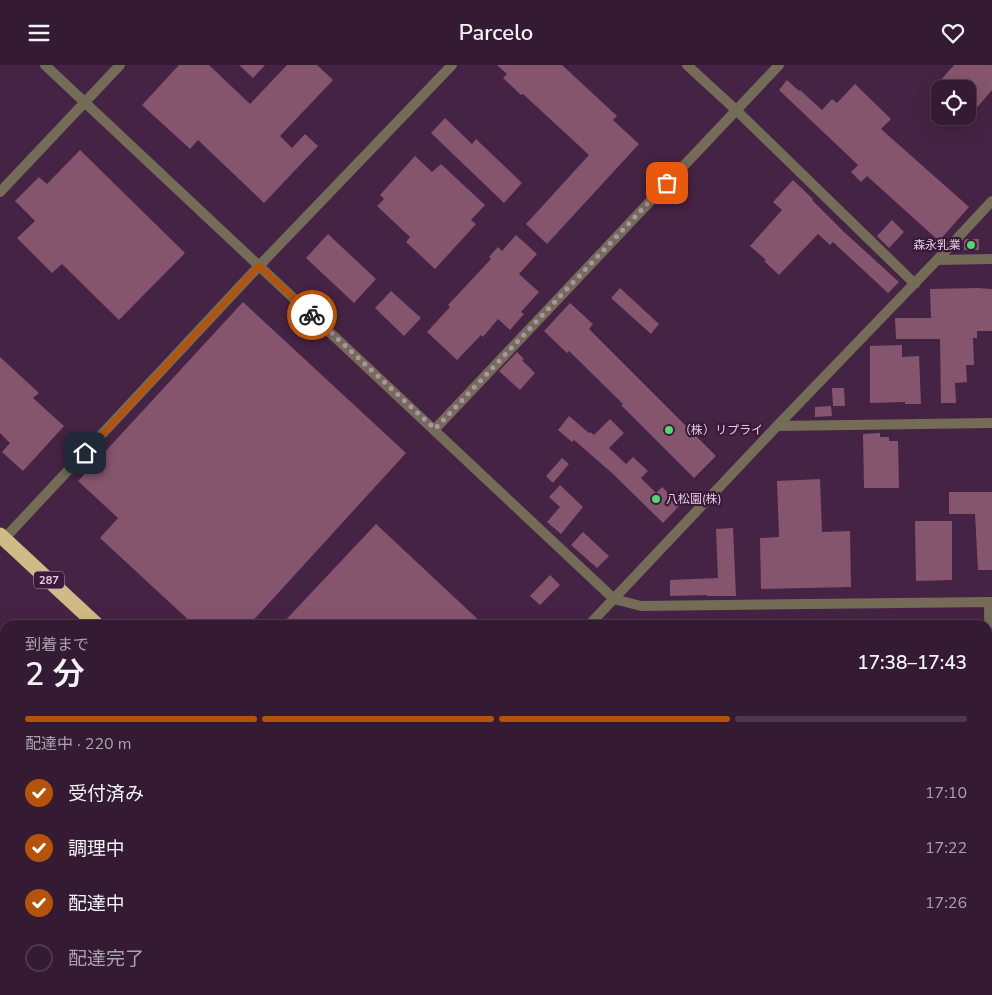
<!DOCTYPE html>
<html lang="ja">
<head>
<meta charset="utf-8">
<style>
	:root { --surface:#341a33; --page:#3c233b; --text:#f1f3f6; --muted:#a9a1ac; --line:#4e384e; --accent:#b45309 }
	body { margin:0; font-family:"Nunito Sans","Noto Sans JP",sans-serif; background:var(--page); color:var(--text); height:100vh; display:flex; flex-direction:column; font-size:19px; white-space:nowrap }
	* { box-sizing:border-box; margin:0 }
	p { font-size:16px; color:var(--muted) }
	.icon { flex:none; width:28px; height:28px; fill:none; stroke:currentColor; stroke-width:2; stroke-linecap:round; stroke-linejoin:round }
	.map { position:relative; flex:1; overflow:hidden }
	.side { position:absolute; left:0px; top:555px; width:992px; height:375px; display:flex; flex-direction:column; background:var(--surface); border-radius:15px 15px 0 0; box-shadow:0 5px 20px #0002,0 0 0 1px var(--line) }
	.side>* { flex:none }
	.tools { position:absolute; left:931px; top:15px; display:grid; gap:10px }
	.tools a { display:grid; place-items:center; width:45px; height:45px; border-radius:10px; background:var(--surface); box-shadow:0 5px 20px #0002,0 0 0 1px var(--line); font-size:25px }
	.pin { position:absolute; display:grid; place-items:center; width:42px; height:42px; color:#fff; margin:-21px; border-radius:10px; box-shadow:0 2px 8px #0006 }
	.courier { position:absolute; display:grid; place-items:center; width:50px; height:50px; margin:-25px; border:4px solid #b45309; border-radius:50%; background:#fff; color:#222; box-shadow:0 1px 6px #0007 }
	.overview em { font-style:normal; font-weight:600 }
	.overview div { display:flex; flex-direction:column-reverse }
	.overview { display:flex; align-items:center; justify-content:space-between; height:85px; padding:0 25px }
	h1 { font-size:32px; font-weight:600; line-height:38px }
	.bar { display:grid; grid-template-columns:repeat(4,1fr); gap:8px 5px; align-content:center; height:60px; padding:0 25px }
	.bar i { height:6px; border-radius:4px; background:var(--line) }
	.bar .current { background:var(--accent) }
	.bar p { grid-column:span 4 }
	ol { padding:0 25px; list-style:none }
	li { display:flex; align-items:center; gap:15px; height:55px }
	li p { margin-inline-start:auto }
	li .icon { padding:5px; border-radius:50%; background:var(--accent); color:#fff; stroke-width:4 }
	li:last-child { color:var(--muted) }
	li i { width:28px; height:28px; border:2px solid var(--line); border-radius:50% }
	header { display:flex; justify-content:space-between; align-items:center; height:65px; padding:0 25px; background:var(--surface); font-size:22px; font-weight:600 }
	.map>svg:first-child { display:block }
	.green { fill:#673367 }
	.building { fill:#85556d }
	.lines { fill:none; stroke-linecap:round; stroke-linejoin:round }
	.minor { stroke:#746c57; stroke-width:10 }
	.highway { stroke:#d0bb87; stroke-width:15 }
	.done { stroke:#ab92aa; stroke-width:5; stroke-dasharray:0 9 }
	.route { stroke:#b45309; stroke-width:6 }
	.poi-dot { fill:#55d671; stroke:#3a193a; stroke-width:2 }
	.labels { text-anchor:middle; dominant-baseline:central; stroke-width:4.5; stroke-linejoin:round; paint-order:stroke }
	.shield { fill:#3a193a; stroke:#b097af; stroke-width:1 }
	.shield-label { font-size:11px; font-weight:bold; fill:#e2cde1 }
	.poi-label { font-size:12px; fill:#e2cde1; stroke:#3a193a; text-anchor:start }
</style>
</head>
<body>
<header><svg class="icon" aria-label="menu" viewBox="0 0 24 24"><path d="M4 6h16M4 12h16M4 18h16"/></svg>Parcelo<svg class="icon" aria-label="heart" viewBox="0 0 24 24"><path d="M12 20l-8-8c-3-5 5-10 8-4 3-6 11-1 8 4z"/></svg></header>
<div class="map">
<svg width="992" height="930" viewBox="0 0 992 930">
	<rect width="100%" height="100%" fill="#452344"/>
	<path class="green" d="M734,925h129l1,5h-130z"/>
	<path class="building" d="M179,0h30l41,39 37,-39h30l16,15 -53,56 12,12 13,-14 13,12 -54,57 -66,-63 -8,9 -48,-44z
		M239,0h26l-12,13z
		M497,0h65l55,51 -4,4 26,24 -92,100 -21,-20 63,-69 -66,-61 -2,1 -18,-17 4,-4z
		M954,0h38v25l-24,28v-29h-35z
		M787,15l12,11 1,-1 22,20 10,-11 5,4 18,-19 36,35 -10,10 88,78 -30,34 -72,-65 -6,6 -10,-10 7,-7 -79,-75z
		M445,53l27,26 4,-5 46,44 -18,20 -73,-70z
		M80,85l105,103 -66,67 -57,-56 -10,9 -35,-35 18,-17 -20,-20 24,-24 8,7z
		M415,91l17,16 9,-8 44,41 -14,15 5,4 -41,45 -29,-27 4,-5 -33,-31 7,-7 -4,-4z
		M793,115l20,19 -1,1 31,31 56,51 -11,11 -55,-51 -3,3 -12,-11 -39,41 -15,-14 2,-1 -16,-14 32,-36 -9,-8z
		M892,155l12,12 -15,16 -12,-12z
		M328,169l48,45 -22,24 -48,-45z
		M516,170l21,19 -18,20 20,18 -18,20 3,2 -14,16 -12,-11 -15,18 -2,-2 -24,25 -30,-28 23,-25 -2,-2 43,-46 -2,-2 9,-10 4,4z
		M966,174h13v11h-15v-9z
		M620,223l39,36 -8,10 -40,-36z
		M977,223l15,1v42h-15v7h-4l1,27h-8l1,17 -12,1 1,20h-15l-1,-64h-44l-1,-21h36l-1,-29z
		M391,226l30,27 -17,18 -29,-28z
		M243,237l163,151 -157,172h-55l-94,-87 18,-20 -40,-37z
		M570,238l23,21 -4,5 127,127 -22,22 -73,-73 2,-1 -54,-53 -2,2 -23,-22z
		M902,280v12l17,-1 2,48h-16v-2l-35,1v-57z
		M517,287l7,7 -2,1 13,13 -15,17 -21,-19z
		M0,292l39,36 -6,5 31,28 -41,45 -21,-19 8,-9 -10,-10z
		M832,323h12l1,18h-12z
		M831,341l1,10 -17,1v-10z
		M569,351l20,17 1,-1 4,3 16,-16 14,14 -15,15 17,16 7,-7 15,14 -7,7 15,15 6,-6 18,18 -17,18 -51,-50 -38,-33 -2,2 -14,-12z
		M880,368v4h9v4h9l1,47h-35l-1,-54z
		M562,393l7,6 -16,19 -7,-7z
		M820,414l2,53 28,-1 1,56 -90,2 -1,-51 19,-1 -2,-56z
		M560,420l23,22 -22,27 -14,-12 13,-15 -11,-10z
		M949,427h43v78h-14l-3,-56h-26z
		M915,456h37v59l-36,1z
		M376,459l108,101h-203z
		M733,463l3,68h-29v-1l-37,1v-16l48,-2 -2,-49z
		M583,467l26,24 -12,12 -26,-23z
		M550,510l10,10 -20,20 -10,-9z"/>
	<g class="lines">
		<path class="minor" d="M45,0l569,534 27,7 351,-4
			M687,0l49,45 179,174
			M0,127l120,-127
			M937,195l55,-1
			M777,361l215,-3
			M435,364l344,-364
			M4,474l255,-273 193,-201
			M989,537l3,329
			M589,560l188,-199 160,-166 55,-59
			M238,930l5,-5
			M987,930l5,-36"/>
		<path class="highway" d="M0,470l97,90
			M468,925l6,5"/>
	</g>
	<g class="lines">
		<path class="done" d="M312,250l123,114 232,-246"/>
		<path class="route" d="M85,388l174,-187 53,49"/>
	</g>
	<g class="poi-dot">
		<circle cx="971" cy="180" r="5"/>
		<circle cx="669" cy="365" r="5"/>
		<circle cx="656" cy="434" r="5"/>
	</g>
	<g class="labels">
		<rect class="shield" x="34" y="506.5" width="30" height="17" rx="4"/>
		<g class="shield-label">
			<text x="49" y="515">287</text>
		</g>
		<g class="poi-label">
			<text x="961" y="180" text-anchor="end">森永乳業</text>
			<text x="679" y="365">（株）リプライ</text>
			<text x="666" y="434">八松園(株)</text>
		</g>
	</g>
</svg>
<div class="tools">
<a><svg class="icon" aria-label="locate" viewBox="0 0 24 24"><circle cx="12" cy="12" r="6"/><path d="M12 2v4M12 18v4M2 12h4M18 12h4"/></svg></a>
</div>
<div class="pin" style="left:667px;top:118px;background:#ea580c"><svg class="icon" aria-label="bag" viewBox="0 0 24 24"><path d="M5 8h14l-1 12H6zM9 8a3 3 0 0 1 6 0"/></svg></div>
<div class="pin" style="left:85px;top:388px;background:#1f2937"><svg class="icon" aria-label="home" viewBox="0 0 24 24"><path d="M3 11l9-7 9 7M6 9v11h12V9"/></svg></div>
<div class="courier" style="left:312px;top:250px"><svg class="icon" aria-label="bike" viewBox="0 0 24 24"><circle cx="6" cy="16" r="4"/><circle cx="18" cy="16" r="4"/><path d="M6 16l4-8h5l3 8M10 8l3 8H6M13 5h3"/></svg></div>
<section class="side">
<div class="overview"><div><h1>2 分</h1><p>到着まで</p></div><em>17:38–17:43</em></div>
<div class="bar"><i class="current"></i><i class="current"></i><i class="current"></i><i></i><p>配達中 · 220 m</p></div>
<ol>
<li><svg class="icon" aria-label="check" viewBox="0 0 24 24"><path d="M5 12l5 5 9-10"/></svg>受付済み<p>17:10</p></li>
<li><svg class="icon" aria-label="check" viewBox="0 0 24 24"><path d="M5 12l5 5 9-10"/></svg>調理中<p>17:22</p></li>
<li><svg class="icon" aria-label="check" viewBox="0 0 24 24"><path d="M5 12l5 5 9-10"/></svg>配達中<p>17:26</p></li>
<li><i></i>配達完了</li>
</ol>
</section>
</div>
</body>
</html>
